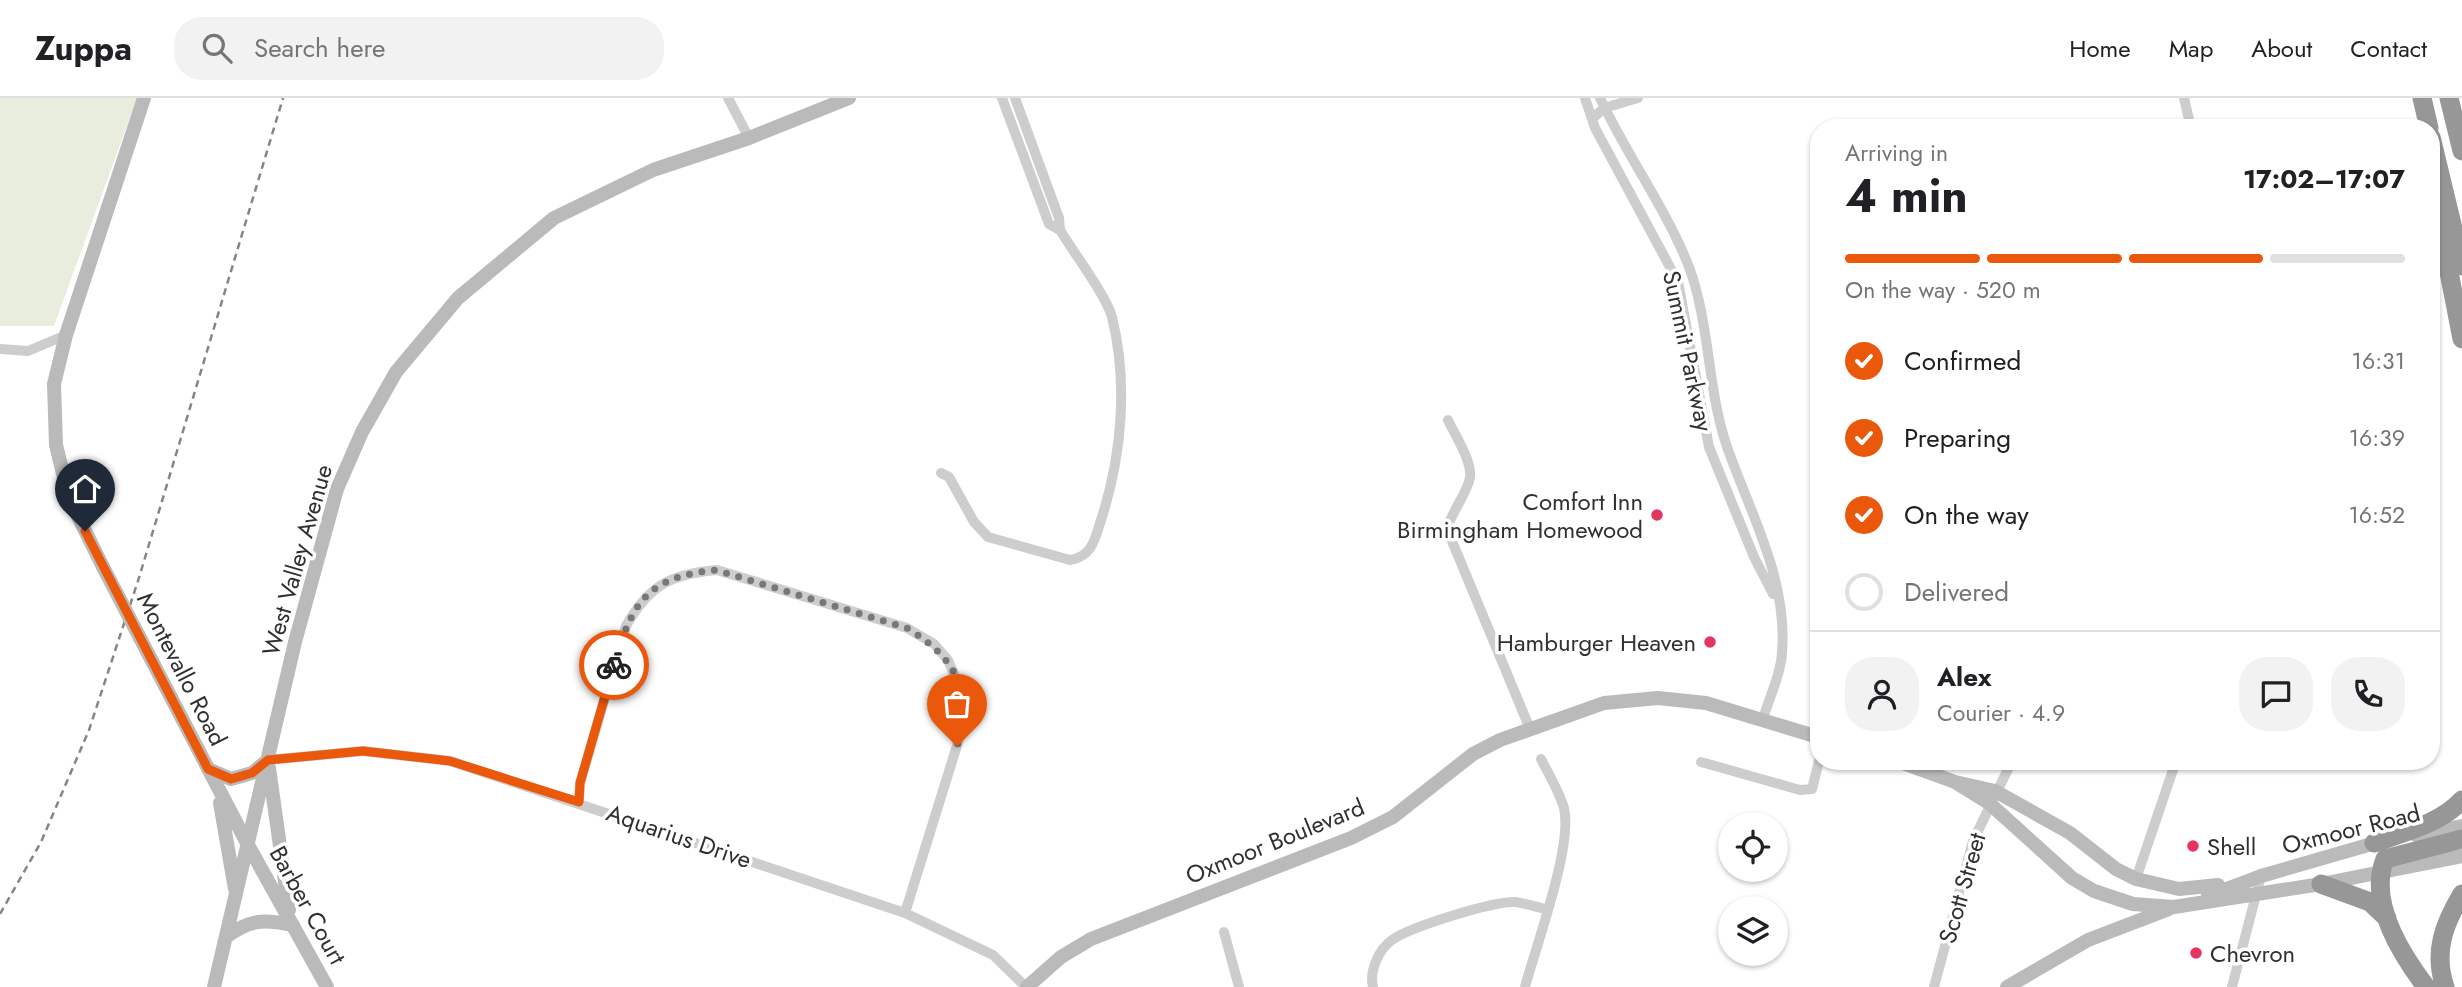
<!DOCTYPE html>
<html lang="en">
<head>
<meta charset="utf-8">
<style>
	:root { --surface:#fff; --page:#f2f2f2; --text:#202124; --muted:#757577; --line:#e0e0e0; --accent:#ea580c }
	body { margin:0; font-family:Jost,sans-serif; background:var(--page); color:var(--text); height:100vh; display:flex; flex-direction:column; font-size:26px; white-space:nowrap }
	* { box-sizing:border-box; margin:0 }
	p { font-size:23px; color:var(--muted) }
	.icon { flex:none; width:38px; height:38px; fill:none; stroke:currentColor; stroke-width:2; stroke-linecap:round; stroke-linejoin:round }
	.map { position:relative; flex:1; overflow:hidden }
	.details { position:absolute; left:1810px; top:21px; width:630px; height:651px; display:flex; flex-direction:column; background:var(--surface); border-radius:28px; box-shadow:0 2px 5px #0004 }
	.details>* { flex:none }
	.controls { position:absolute; left:1718px; top:714px; display:grid; gap:14px }
	.controls a { display:grid; place-items:center; width:70px; height:70px; border-radius:50%; background:var(--surface); box-shadow:0 2px 5px #0004; font-size:35px }
	.pin { position:absolute; display:grid; place-items:center; width:60px; height:60px; color:#fff; margin:-72px -30px; border-radius:50% 50% 50% 0; rotate:-45deg; box-shadow:0 0 7px #0007 }
	.pin .icon { rotate:45deg }
	.courier { position:absolute; display:grid; place-items:center; width:70px; height:70px; margin:-35px; border:5px solid #ea580c; border-radius:50%; background:#fff; color:#222; box-shadow:0 2px 9px #0007 }
	.headline em { font-style:normal; font-weight:700 }
	.headline div { display:flex; flex-direction:column-reverse }
	.headline { display:flex; align-items:center; justify-content:space-between; height:119px; padding:0 35px }
	h1 { font-size:46px; font-weight:700; line-height:52px }
	.bar { display:grid; grid-template-columns:repeat(4,1fr); gap:10px 7px; align-content:center; height:84px; padding:0 35px }
	.bar i { height:9px; border-radius:5px; background:var(--line) }
	.bar .active { background:var(--accent) }
	.bar p { grid-column:span 4 }
	.line { display:flex; align-items:center; gap:18px; padding:0 35px; border-top:2px solid var(--line) }
	.line div { flex:1 }
	.round { display:grid; place-items:center; flex:none; width:74px; height:74px; border-radius:28px; background:var(--page) }
	ol { padding:0 35px; list-style:none }
	li { display:flex; align-items:center; gap:21px; height:77px }
	li p { margin-inline-start:auto }
	li .icon { padding:7px; border-radius:50%; background:var(--accent); color:#fff; stroke-width:4 }
	li:last-child { color:var(--muted) }
	li i { width:38px; height:38px; border:4px solid var(--line); border-radius:50% }
	header { display:flex; align-items:center; gap:42px; box-sizing:border-box; height:98px; padding:0 35px; background:var(--surface); border-bottom:2px solid var(--line) }
	header strong { font-size:33px }
	nav { display:flex; gap:38px; margin-inline-start:auto; font-size:24px }
	.search { width:490px; height:63px; background:var(--page); display:flex; align-items:center; gap:18px; box-sizing:border-box; padding:0 24px; border-radius:28px; color:var(--muted); font-size:26px }
	.map>svg:first-child { display:block }
	.green { fill:#e8edde }
	.lines { fill:none; stroke-linecap:round; stroke-linejoin:round }
	.street { stroke:#cdcdcd; stroke-width:10 }
	.secondary { stroke:#bababa; stroke-width:14 }
	.highway { stroke:#979797; stroke-width:19 }
	.rail { stroke:#858585; stroke-width:2.5; stroke-dasharray:7 5; stroke-linecap:butt }
	.secondary-bridge { stroke:#bababa; stroke-width:14 }
	.done { stroke:#787878; stroke-width:7; stroke-dasharray:0 12.6 }
	.route { stroke:#ea580c; stroke-width:9 }
	.poi-dot { fill:#e3355f; stroke:#fff; stroke-width:2.5 }
	.labels { text-anchor:middle; dominant-baseline:central; stroke-width:7; stroke-linejoin:round; paint-order:stroke }
	.street-label { font-size:24px; fill:#303030; stroke:#fff }
	.poi-label { font-size:24px; fill:#303030; stroke:#fff; text-anchor:end }
</style>
</head>
<body>
<header>
<strong>Zuppa</strong>
<div class="search"><svg class="icon" aria-label="search" viewBox="0 0 24 24"><circle cx="10" cy="10" r="6"/><path d="M15 15l6 6"/></svg>Search here</div>
<nav><a>Home</a><a>Map</a><a>About</a><a>Contact</a></nav>
</header>
<div class="map">
<svg width="2462" height="889" viewBox="0 0 2462 889">
	<rect width="100%" height="100%" fill="#fff"/>
	<path class="green" d="M0,0h137l-83,228h-54z"/>
	<g class="lines">
		<path class="street" d="M728,0l21,40
			M1015,0l44,120 1,12
			M1585,0l10,30 83,154 31,165 45,110 19,37
			M1600,0c27,58 66,110 89,169 21,57 18,119 37,177 23,67 62,134 56,208 -1,22 -13,46 -19,67
			M2184,0l7,30
			M1593,20l11,-10 34,-10
			M0,251l28,2 38,-16
			M1448,322c7,15 24,41 22,57 -2,15 -18,34 -23,52l83,200
			M941,375l8,4 25,45 14,15 82,23c24,-4 25,-23 32,-43 20,-63 26,-135 10,-200 -6,-22 -39,-65 -52,-87l-11,-6 -47,-126
			M268,662l95,-9 87,10 455,152 88,42 33,32
			M1701,664l99,28 12,-1 7,-28
			M579,704l1,-19 46,-157c23,-41 45,-52 91,-56l190,58 27,16 14,16 14,33 1,33 -58,187
			M2136,781l40,-118
			M1224,834l15,55
			M1373,889c-4,-16 6,-38 19,-47 18,-13 101,-39 123,-38 10,1 21,5 31,7
			M1525,889c11,-41 48,-141 39,-179 -5,-17 -15,-33 -23,-49
			M1934,889l39,-146 39,-80
			M2232,889l29,-111"/>
		<path class="secondary" d="M103,469l-34,-69 -13,-53 -2,-61 12,-49 78,-237
			M140,540l108,207 79,142
			M1897,663l58,21 40,9 75,42 46,36 20,10 43,10 39,-4
			M269,670l20,142
			M208,671l23,10 21,-6 16,-13
			M1955,684l34,21 83,75 22,13 39,13 41,3 147,-23 141,-28
			M220,705l15,86
			M2416,737l46,-9
			M2208,798l53,-20 121,-35
			M226,839c24,-18 38,-18 67,-12
			M214,889l81,-345 42,-153 25,-57 34,-60 62,-74 96,-80 99,-48 96,-32 100,-40
			M1027,889l34,-30 30,-18 260,-101 42,-21 80,-63 27,-14 104,-37 54,-5 48,5 112,34
			M2007,889l81,-47 81,-31"/>
		<path class="highway" d="M2422,0l7,30
			M2449,0l13,53
			M2431,39l31,129
			M2445,103l-2,40 19,98
			M2374,745c30,-11 66,-19 88,-43
			M2321,786l49,18 17,16
			M2426,889c-25,-33 -58,-86 -41,-128l77,-20
			M2445,889c-12,-35 -1,-63 17,-93"/>
		<path class="rail" d="M0,816l41,-72 48,-112 49,-149 145,-483"/>
		<path class="secondary-bridge" d="M103,469l37,71"/>
	</g>
	<g class="lines">
		<path class="done" d="M614,567c18,-63 33,-88 102,-95l191,58c47,29 68,62 50,118"/>
		<path class="route" d="M85,433l123,238 23,10 21,-6 16,-13 95,-9 87,10 129,41 1,-19 34,-118"/>
	</g>
	<g class="poi-dot">
		<circle cx="1657" cy="417" r="7"/>
		<circle cx="1710" cy="544" r="7"/>
		<circle cx="2193" cy="748" r="7"/>
		<circle cx="2196" cy="855" r="7"/>
	</g>
	<g class="labels">
		<g class="street-label">
			<text transform="translate(1688 253) rotate(78)">Summit Parkway</text>
			<text transform="translate(297 462) rotate(-74)">West Valley Avenue</text>
			<text transform="translate(182 571) rotate(63)">Montevallo Road</text>
			<text transform="translate(2351 731) rotate(-14)">Oxmoor Road</text>
			<text transform="translate(679 738) rotate(19)">Aquarius Drive</text>
			<text transform="translate(1275 743) rotate(-22)">Oxmoor Boulevard</text>
			<text transform="translate(1962 790) rotate(-74)">Scott Street</text>
			<text transform="translate(308 807) rotate(61)">Barber Court</text>
		</g>
		<g class="poi-label">
			<text x="1643" y="403">Comfort Inn<tspan x="1643" dy="28">Birmingham Homewood</tspan></text>
			<text x="1696" y="544">Hamburger Heaven</text>
			<text x="2207" y="748" text-anchor="start">Shell</text>
			<text x="2210" y="855" text-anchor="start">Chevron</text>
		</g>
	</g>
</svg>
<div class="controls">
<a><svg class="icon" aria-label="locate" viewBox="0 0 24 24"><circle cx="12" cy="12" r="6"/><path d="M12 2v4M12 18v4M2 12h4M18 12h4"/></svg></a>
<a><svg class="icon" aria-label="layers" viewBox="0 0 24 24"><path d="M12 4l9 5-9 5-9-5zM3 14l9 5 9-5"/></svg></a>
</div>
<div class="pin" style="left:957px;top:648px;background:#ea580c"><svg class="icon" aria-label="bag" viewBox="0 0 24 24"><path d="M5 8h14l-1 12H6zM9 8a3 3 0 0 1 6 0"/></svg></div>
<div class="pin" style="left:85px;top:433px;background:#1f2937"><svg class="icon" aria-label="home" viewBox="0 0 24 24"><path d="M3 11l9-7 9 7M6 9v11h12V9"/></svg></div>
<div class="courier" style="left:614px;top:567px"><svg class="icon" aria-label="bike" viewBox="0 0 24 24"><circle cx="6" cy="16" r="4"/><circle cx="18" cy="16" r="4"/><path d="M6 16l4-8h5l3 8M10 8l3 8H6M13 5h3"/></svg></div>
<section class="details">
<div class="headline"><div><h1>4 min</h1><p>Arriving in</p></div><em>17:02–17:07</em></div>
<div class="bar"><i class="active"></i><i class="active"></i><i class="active"></i><i></i><p>On the way · 520 m</p></div>
<ol>
<li><svg class="icon" aria-label="check" viewBox="0 0 24 24"><path d="M5 12l5 5 9-10"/></svg>Confirmed<p>16:31</p></li>
<li><svg class="icon" aria-label="check" viewBox="0 0 24 24"><path d="M5 12l5 5 9-10"/></svg>Preparing<p>16:39</p></li>
<li><svg class="icon" aria-label="check" viewBox="0 0 24 24"><path d="M5 12l5 5 9-10"/></svg>On the way<p>16:52</p></li>
<li><i></i>Delivered</li>
</ol>
<div class="line" style="height:126px"><a class="round"><svg class="icon" aria-label="person" viewBox="0 0 24 24"><circle cx="12" cy="8" r="4"/><path d="M4 21q1-7 8-7t8 7"/></svg></a><div><b>Alex</b><p>Courier · 4.9</p></div><a class="round"><svg class="icon" aria-label="chat" viewBox="0 0 24 24"><path d="M4 5h16v11H9l-5 4z"/></svg></a><a class="round"><svg class="icon" aria-label="phone" viewBox="0 0 24 24"><path d="M5 4h4l2 5-3 2q2 4 5 5l2-3 5 2v4C11 20 4 13 5 4z"/></svg></a></div>
</section>
</div>
</body>
</html>
